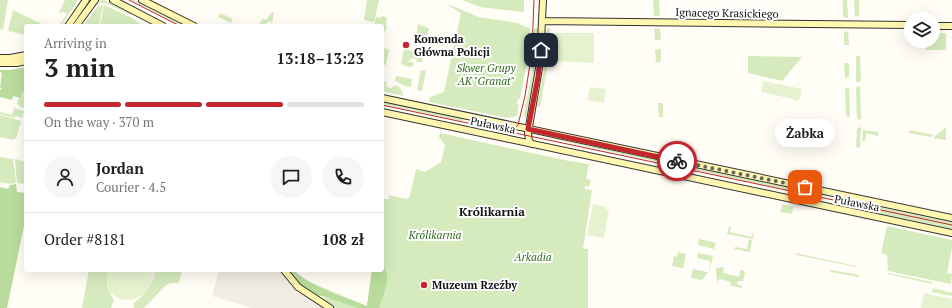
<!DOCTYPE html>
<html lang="en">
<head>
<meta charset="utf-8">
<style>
	:root { --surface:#fff; --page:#f6f6f6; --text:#202124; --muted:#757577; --line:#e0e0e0; --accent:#c4262e }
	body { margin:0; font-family:"PT Serif",serif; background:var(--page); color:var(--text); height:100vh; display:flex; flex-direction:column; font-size:15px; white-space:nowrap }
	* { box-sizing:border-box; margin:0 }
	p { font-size:13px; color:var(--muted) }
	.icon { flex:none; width:22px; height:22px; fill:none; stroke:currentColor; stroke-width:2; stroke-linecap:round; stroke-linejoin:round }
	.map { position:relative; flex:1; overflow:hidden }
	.side { position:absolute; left:24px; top:24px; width:360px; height:248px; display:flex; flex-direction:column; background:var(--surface); border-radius:4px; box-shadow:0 4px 16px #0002 }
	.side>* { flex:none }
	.controls { position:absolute; left:904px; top:12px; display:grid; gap:8px }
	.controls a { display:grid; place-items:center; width:36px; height:36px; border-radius:50%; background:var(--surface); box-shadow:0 4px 16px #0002; font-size:20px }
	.pin { position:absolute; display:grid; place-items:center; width:34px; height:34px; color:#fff; margin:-17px; border-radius:8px; box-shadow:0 2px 6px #0006 }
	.courier { position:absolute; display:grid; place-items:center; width:40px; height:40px; margin:-20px; border:3px solid #c4262e; border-radius:50%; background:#fff; color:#222; box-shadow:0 1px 5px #0007 }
	.bubble { position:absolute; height:28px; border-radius:14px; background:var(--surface); box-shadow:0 4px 16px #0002; font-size:13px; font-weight:700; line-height:28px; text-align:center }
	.overview em { font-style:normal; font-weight:700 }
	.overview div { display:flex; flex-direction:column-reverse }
	.overview { display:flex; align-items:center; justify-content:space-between; height:68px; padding:0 20px }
	h1 { font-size:26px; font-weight:700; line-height:30px }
	.bar { display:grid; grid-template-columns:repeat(4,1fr); gap:6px 4px; align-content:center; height:48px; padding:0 20px }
	.bar i { height:5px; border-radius:3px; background:var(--line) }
	.bar .selected { background:var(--accent) }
	.bar p { grid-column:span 4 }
	.line { display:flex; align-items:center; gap:10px; padding:0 20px; border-top:1px solid var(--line) }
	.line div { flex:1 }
	.round { display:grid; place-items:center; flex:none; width:42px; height:42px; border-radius:21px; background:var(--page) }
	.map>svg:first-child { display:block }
	.green { fill:#d5ebbd }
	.forest { fill:#b9dc9c }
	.pitch { fill:#e6f2cf }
	.plaza { fill:#f1ede2 }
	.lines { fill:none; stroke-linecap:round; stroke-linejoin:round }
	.secondary-casing { stroke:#333; stroke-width:8 }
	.secondary { stroke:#fff6b0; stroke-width:6 }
	.tram { stroke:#c4262e; stroke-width:1 }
	.done { stroke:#646461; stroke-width:4; stroke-dasharray:0 7.2 }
	.route { stroke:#c4262e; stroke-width:5 }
	.poi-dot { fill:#c4262e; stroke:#fff; stroke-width:1.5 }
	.labels { text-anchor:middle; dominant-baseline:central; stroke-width:4; stroke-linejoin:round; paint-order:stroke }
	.street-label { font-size:11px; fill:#111; stroke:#fff }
	.poi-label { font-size:11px; font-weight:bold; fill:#111; stroke:#fff; text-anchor:start }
	.park-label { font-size:11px; font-style:italic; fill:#2f6b1f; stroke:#fff }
	.neighbourhood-label { font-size:12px; font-weight:bold; fill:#111; stroke:#fff }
</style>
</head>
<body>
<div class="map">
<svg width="952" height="308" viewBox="0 0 952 308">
	<rect width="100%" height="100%" fill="#fffdf5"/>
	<path class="green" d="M0,0h8l-5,30 -3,-1z
		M65,0h13l-17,26h-2l8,-12 -5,-3 -2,3 -1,-1z
		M101,0l5,1 25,12 -1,2 -22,-11 -10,-2z
		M131,0h3l52,26h-4z
		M367,0h12l-5,22 -10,-2z
		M462,0h62v11l-2,1 -42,-5z
		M653,0h6l1,16h-6z
		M843,0h4l1,18 -5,-1z
		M854,0h5v16l-4,1z
		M445,3l34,14 39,6 3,2 9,3 -3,39h-1l-6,32h-2l-1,5 2,1 -2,11 -10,2 -78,-16 1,-5 14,-5 17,-79z
		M103,5l-4,21h-16l14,-19z
		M104,5l28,13 11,8h-43z
		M13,10l33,16h-20v9l-18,-4z
		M272,12h2l-2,11 -2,-2 -4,2 -1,3h-6l3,-7 4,1z
		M220,13l13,6 -2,4 -13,-6z
		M381,16l6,1 -1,8 1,2 -2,5 -3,-1v-5h-8l2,-9 5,1z
		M418,24l11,4 -3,12 -10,-3z
		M534,28h4c-2,30 -6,60 -12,90l-2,-1v-5l9,-43 -2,-1z
		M547,28h3l-2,35 -8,44 -3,-1 8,-43z
		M654,29h6l1,11h-6z
		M844,31l4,1 1,13h-5z
		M933,33h13v17h-20v-9h7z
		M382,47l7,3 -3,15 -4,-1z
		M404,49l13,3v1l7,2 -2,7h-6l1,-3 -6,-1v2l-4,1 6,2v3l-4,1 -8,-3z
		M661,49v13h-5l-1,-12z
		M748,56l54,1 -20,24 -34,-8z
		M856,56h4l1,26h-5z
		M844,63h5v14l-4,1z
		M421,70l5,1 -4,20 -5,-1z
		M396,76l16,3 -1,8 -6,-1 -10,-5z
		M382,82h5l-1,5 6,1 2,-3c6,1 9,5 9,11l-21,-5z
		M860,86l1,34 -4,-1 -1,-32z
		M845,88h4l1,29 -4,-1z
		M22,91h2l1,8 -1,9 -4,-1 -3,-4 2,-5h2z
		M382,102l81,16 -1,3 -5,-1 -75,-16z
		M658,103h5v14h-4z
		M14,108l10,3 -2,7 -6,-2 -2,2 -14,-4v-2l12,3z
		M0,115l21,6 -5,18 -2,-1 -1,2 -13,-3z
		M471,120h2l35,8h-10l-29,-6z
		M861,127l-1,21 -4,-1 1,-17 1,-2z
		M946,127v13l-13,-2z
		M863,130l15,2v4l-12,-3 -1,8h-3z
		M909,130l25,5 -3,2 -22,-4z
		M440,133l129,28 20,3 -3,15 5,1 -2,7 -4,-1v3l7,1 -9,59h5v59h-254l-18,-12 15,3 -33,-24 12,7 57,24 5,-36h10v-63l1,-8h6v-4l18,4 3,-3 6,-27 9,3 16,-10 4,-17 -6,-8z
		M550,137l122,26 -1,2 -122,-27z
		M0,157l13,2 3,24 -6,1 -10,-2z
		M16,159l10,3v17l-2,5 -7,-1 -2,-23z
		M676,164l117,24 -1,3 -116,-25z
		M853,202l99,20v7l-96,-21 1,-4 -5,-1z
		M782,204l11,3 -1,7 -12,-2z
		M887,226l65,14v8l-5,25 5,1 -1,10 -63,-13 -1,-16 -6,-2z
		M729,227h2l-1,5 22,5 1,-5h1l-1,7 -26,-5z
		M699,239l17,4 -2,6 -16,-4z
		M749,239l3,2 -2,11 -16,-3 1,-2 12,2z
		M678,252l8,2 -3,14 -11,-2 2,-10 3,1z
		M698,253l15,3 -4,15 1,-10 -13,-3z
		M795,253l61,13v1l-59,-12z
		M724,267l-1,6 16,4 1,-7h3l2,3 -2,8h-5l-1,3 5,2v2l-9,-2 -3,-1 1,-3 -12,-3 -2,4 -1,-14v-1z
		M693,269l15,3 -6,8 -11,-2z
		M89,270h20c-4,14 -2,18 5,30l-3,8h-29z
		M156,270h26l-3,13h-8l-5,2 -22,23h-10l-1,-4c12,-10 19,-19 23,-34z
		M832,270l27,5v2l-28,-5 -1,-2z
		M888,273l44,9v2l-44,-10z
		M933,288l19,5v3l-20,-4z"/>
	<path class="forest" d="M26,67v30l-2,-6h-2l-1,7 -8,-2 -1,4 -12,-3v-7l2,-1 -2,-2 2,-14 -2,-1v-2h10z
		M16,184l1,8 9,1v23l-19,92h-7v-121l8,2 2,-4z
		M382,259l5,17v8l-8,24h-21l-36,-12c-15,-1 -26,-15 -35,-26h7c14,16 52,28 73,36l5,-36h10z"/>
	<path class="pitch" d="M553,33h41v30l-41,-2z
		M763,81l39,8 -3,12 -6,-1v-1l-32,-7z
		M590,87l16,2 -2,14 -17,-3z
		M593,204l13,3v2l3,1 -5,28 -17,-3z
		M109,270h41c0,6 1,13 -2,19 -14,19 -49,13 -39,-19z
		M924,293l28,6v9h-31z"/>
	<path class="plaza" d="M150,270h6l-3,11 -5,8 2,-7z
		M219,270h61l13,18 29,20h-70l-40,-12z"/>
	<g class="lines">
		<defs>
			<path id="secondary" d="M113,0l50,26
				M142,0l52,26
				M542,21l369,4
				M68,26l18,-26
				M76,26l19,-26
				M933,26h19
				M0,58h10l16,-3
				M0,63h17l9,-2
				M382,98l570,120
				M382,112l570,121
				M532,144l-3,-3 -1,-8 12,-71 3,-62
				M284,270l14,17 32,21"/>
		</defs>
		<use href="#secondary" class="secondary-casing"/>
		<use href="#secondary" class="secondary"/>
		<path class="tram" d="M129,0l51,26
			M382,105l570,120
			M507,132l6,-2 5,-5 7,-29 7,-45 2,-51"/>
	</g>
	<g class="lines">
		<path class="done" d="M677,161l128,26"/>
		<path class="route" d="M541,50l-3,27 -10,52 149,32"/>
	</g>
	<g class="poi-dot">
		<circle cx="406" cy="45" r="4"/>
		<circle cx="424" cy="285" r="4"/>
	</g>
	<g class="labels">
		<g class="street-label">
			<text transform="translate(727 13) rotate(1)">Ignacego Krasickiego</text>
			<text transform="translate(493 125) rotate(12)">Puławska</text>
			<text transform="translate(857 203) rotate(11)">Puławska</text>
		</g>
		<g class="poi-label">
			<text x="414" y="39">Komenda<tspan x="414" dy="13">Główna Policji</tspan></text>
			<text x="432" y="285">Muzeum Rzeźby</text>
		</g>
		<g class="park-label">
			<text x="486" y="68">Skwer Grupy<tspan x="486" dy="13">AK "Granat"</tspan></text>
			<text x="435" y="235">Królikarnia</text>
			<text x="533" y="257">Arkadia</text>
		</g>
		<g class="neighbourhood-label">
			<text x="492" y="211">Królikarnia</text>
		</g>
	</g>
</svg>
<div class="controls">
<a><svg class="icon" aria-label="layers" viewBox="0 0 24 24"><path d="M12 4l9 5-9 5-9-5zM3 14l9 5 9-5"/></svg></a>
</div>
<div class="pin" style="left:805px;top:187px;background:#ea580c"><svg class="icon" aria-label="bag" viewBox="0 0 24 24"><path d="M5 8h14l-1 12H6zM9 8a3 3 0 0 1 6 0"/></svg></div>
<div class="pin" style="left:541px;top:50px;background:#1f2937"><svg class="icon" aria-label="home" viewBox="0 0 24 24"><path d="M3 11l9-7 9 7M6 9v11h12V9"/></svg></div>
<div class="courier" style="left:677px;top:161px"><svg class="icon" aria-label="bike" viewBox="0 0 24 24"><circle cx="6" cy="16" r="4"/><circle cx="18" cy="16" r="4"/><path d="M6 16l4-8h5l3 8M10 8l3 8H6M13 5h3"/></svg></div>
<div class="bubble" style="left:775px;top:119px;width:60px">Żabka</div>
<section class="side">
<div class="overview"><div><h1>3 min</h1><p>Arriving in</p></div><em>13:18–13:23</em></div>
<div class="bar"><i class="selected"></i><i class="selected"></i><i class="selected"></i><i></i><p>On the way · 370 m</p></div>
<div class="line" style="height:72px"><a class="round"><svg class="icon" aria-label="person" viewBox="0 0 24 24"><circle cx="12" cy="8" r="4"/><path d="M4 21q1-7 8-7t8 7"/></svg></a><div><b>Jordan</b><p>Courier · 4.5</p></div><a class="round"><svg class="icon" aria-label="chat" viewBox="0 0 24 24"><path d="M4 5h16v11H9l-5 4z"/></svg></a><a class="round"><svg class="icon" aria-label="phone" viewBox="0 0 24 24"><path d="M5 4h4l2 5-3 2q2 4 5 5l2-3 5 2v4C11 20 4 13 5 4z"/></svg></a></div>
<div class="line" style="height:52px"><div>Order #8181</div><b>108 zł</b></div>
</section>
</div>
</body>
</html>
